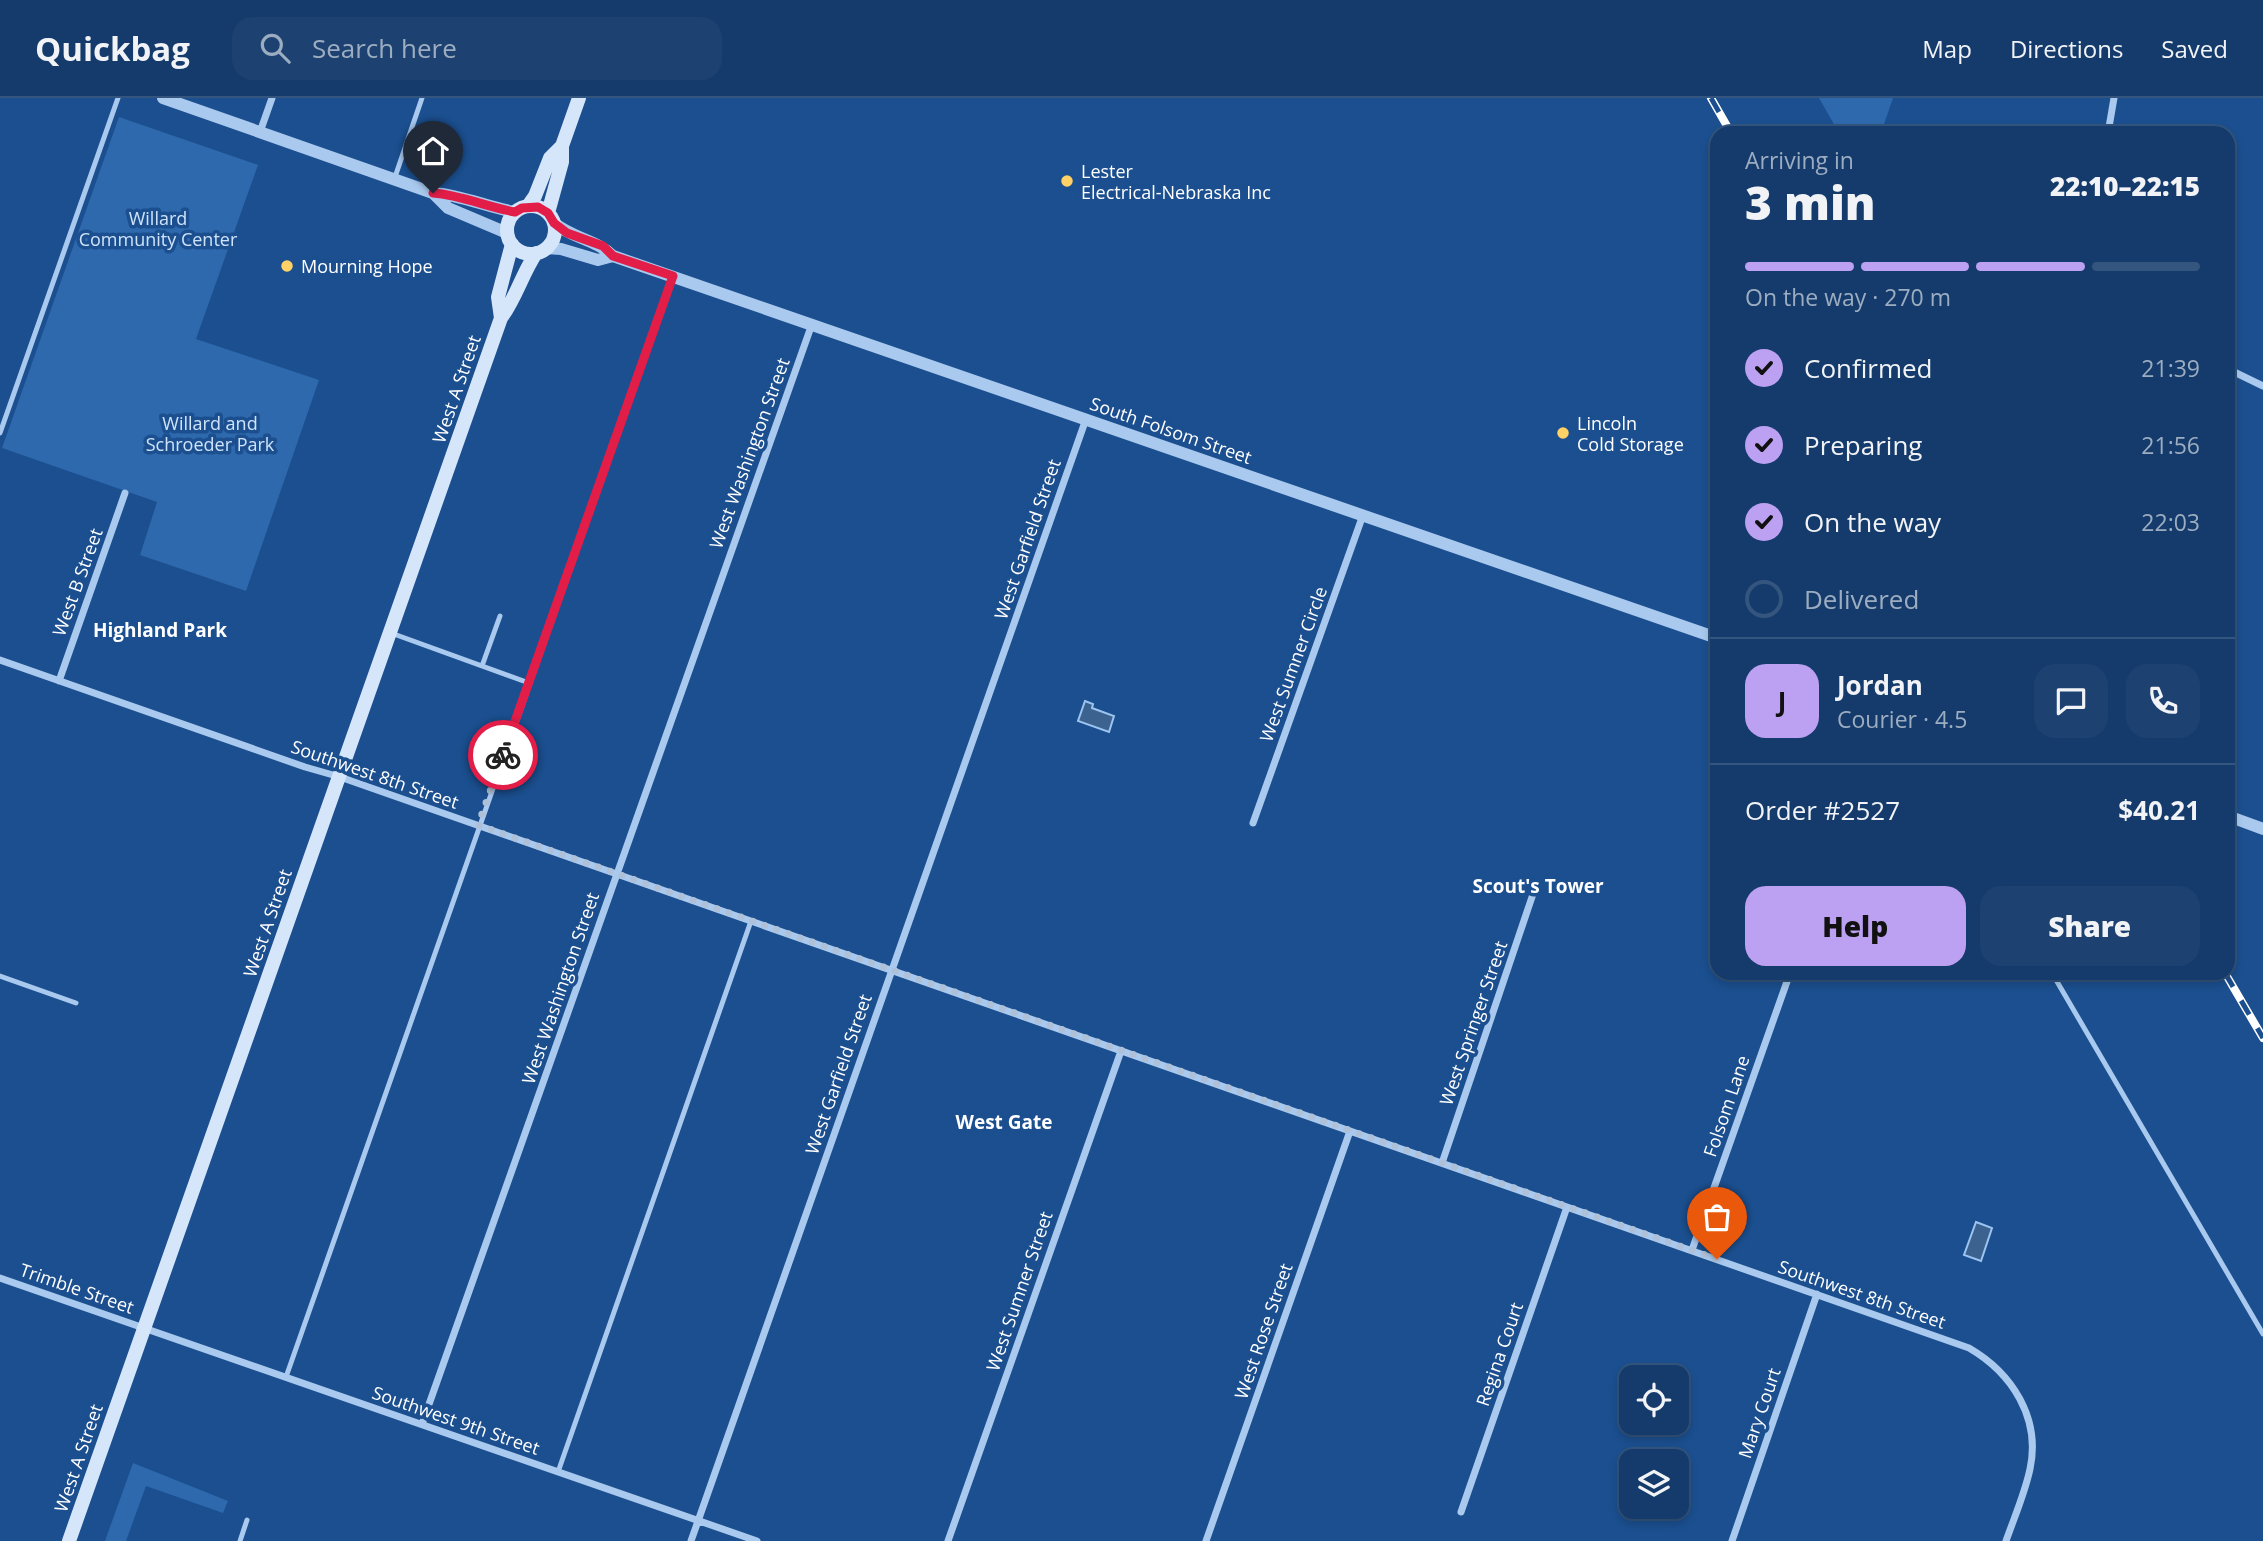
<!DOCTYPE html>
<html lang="en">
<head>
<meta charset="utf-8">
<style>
	:root { --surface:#143b6b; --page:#1d4271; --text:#f1f3f6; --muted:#9dadc1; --line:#33557e; --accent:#bca0f2 }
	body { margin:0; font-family:"Open Sans",sans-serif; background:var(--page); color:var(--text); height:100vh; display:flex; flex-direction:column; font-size:26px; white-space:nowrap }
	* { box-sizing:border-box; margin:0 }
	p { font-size:23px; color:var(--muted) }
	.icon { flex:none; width:38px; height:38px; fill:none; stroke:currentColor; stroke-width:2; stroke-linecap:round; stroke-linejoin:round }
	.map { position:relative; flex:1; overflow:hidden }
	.side { position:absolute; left:1710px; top:28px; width:525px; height:854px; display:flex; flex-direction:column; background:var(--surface); border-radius:21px; box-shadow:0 4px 10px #0003,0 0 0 2px var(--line) }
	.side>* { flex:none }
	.fabs { position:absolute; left:1619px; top:1267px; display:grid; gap:14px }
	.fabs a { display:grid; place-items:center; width:70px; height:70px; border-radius:14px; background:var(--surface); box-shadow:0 4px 10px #0003,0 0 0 2px var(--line); font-size:35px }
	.pin { position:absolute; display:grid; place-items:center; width:60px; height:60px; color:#fff; margin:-72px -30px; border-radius:50% 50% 50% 0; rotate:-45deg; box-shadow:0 0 7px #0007 }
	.pin .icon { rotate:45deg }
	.courier { position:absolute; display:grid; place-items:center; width:70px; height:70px; margin:-35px; border:5px solid #e11d48; border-radius:50%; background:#fff; color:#222; box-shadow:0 2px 9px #0007 }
	.headline em { font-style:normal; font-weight:800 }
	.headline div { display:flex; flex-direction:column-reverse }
	.headline { display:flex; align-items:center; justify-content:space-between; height:119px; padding:0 35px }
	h1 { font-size:46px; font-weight:800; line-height:52px }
	.bar { display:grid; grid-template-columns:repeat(4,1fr); gap:10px 7px; align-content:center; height:84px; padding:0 35px }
	.bar i { height:9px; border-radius:5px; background:var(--line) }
	.bar .on { background:var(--accent) }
	.bar p { grid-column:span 4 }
	.line { display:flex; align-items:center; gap:18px; padding:0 35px; border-top:2px solid var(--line) }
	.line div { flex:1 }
	.round { display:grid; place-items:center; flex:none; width:74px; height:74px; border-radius:21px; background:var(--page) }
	ol { padding:0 35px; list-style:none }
	li { display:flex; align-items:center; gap:21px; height:77px }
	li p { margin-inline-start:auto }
	li .icon { padding:7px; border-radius:50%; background:var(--accent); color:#111; stroke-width:4 }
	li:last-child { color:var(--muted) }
	li i { width:38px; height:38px; border:4px solid var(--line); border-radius:50% }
	.button { display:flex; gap:14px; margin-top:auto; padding:14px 35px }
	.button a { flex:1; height:80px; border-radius:21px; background:var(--accent); color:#111; font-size:28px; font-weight:800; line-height:80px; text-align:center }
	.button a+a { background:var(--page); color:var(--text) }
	header { display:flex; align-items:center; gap:42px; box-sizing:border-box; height:98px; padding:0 35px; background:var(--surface); border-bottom:2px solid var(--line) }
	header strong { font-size:33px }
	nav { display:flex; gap:38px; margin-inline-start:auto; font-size:24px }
	.search { width:490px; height:63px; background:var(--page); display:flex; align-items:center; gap:18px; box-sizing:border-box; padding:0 24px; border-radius:21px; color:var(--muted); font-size:26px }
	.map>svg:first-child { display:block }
	.green { fill:#2e69ad }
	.water { fill:#3c6290; stroke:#9cc4f0; stroke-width:2 }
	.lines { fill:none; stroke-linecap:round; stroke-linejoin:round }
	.service { stroke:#a9c9ee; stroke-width:5 }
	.minor { stroke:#a9c9ee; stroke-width:7 }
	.tertiary { stroke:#a9c9ee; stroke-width:12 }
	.secondary { stroke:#d6e6fa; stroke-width:14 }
	.rail-casing { stroke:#fff; stroke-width:8 }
	.rail { stroke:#1b4f8f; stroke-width:5; stroke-dasharray:16; stroke-linecap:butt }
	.done { stroke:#afc1d8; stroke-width:7; stroke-dasharray:0 12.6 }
	.route { stroke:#e11d48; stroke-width:9 }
	.poi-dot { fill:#ffd166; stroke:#1b4f8f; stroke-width:2.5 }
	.labels { text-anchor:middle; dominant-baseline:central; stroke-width:7; stroke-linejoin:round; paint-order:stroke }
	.poi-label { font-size:18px; fill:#fff; stroke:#1b4f8f; text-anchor:start }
	.park-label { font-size:18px; fill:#cfe3fa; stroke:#1b4f8f }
	.street-label { font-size:18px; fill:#fff; stroke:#1b4f8f }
	.neighbourhood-label { font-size:19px; font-weight:bold; fill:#fff; stroke:#1b4f8f }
</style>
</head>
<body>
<header>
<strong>Quickbag</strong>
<div class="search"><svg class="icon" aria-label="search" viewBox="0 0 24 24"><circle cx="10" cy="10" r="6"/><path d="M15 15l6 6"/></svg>Search here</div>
<nav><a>Map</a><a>Directions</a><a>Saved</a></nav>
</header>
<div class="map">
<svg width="2263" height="1443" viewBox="0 0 2263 1443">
	<rect width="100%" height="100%" fill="#1b4f8f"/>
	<path class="green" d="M1819,0h74l-12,35h-42z
		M119,19l139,48 -62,174 123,41 -73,211 -106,-36 17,-53 -155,-54z
		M133,1365l95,38 -5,12 -77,-27 -20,55h-21z"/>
	<path class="water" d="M1085,603l8,3 -1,4 22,8 -5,16 -31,-11z
		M1976,1124l16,6 -11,33 -17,-6z"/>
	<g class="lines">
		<path class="service" d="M394,82l28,-82
			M0,335l118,-335
			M391,535l138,50
			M482,568l18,-50
			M2052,875l211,361
			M0,878l76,27
			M286,1279l387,-1100
			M558,1374l193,-551
			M240,1443l7,-21"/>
		<path class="minor" d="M260,34l12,-34
			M2108,35l6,-35
			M2228,271l35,17
			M0,562l305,107 35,10 1629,571c43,25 72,70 61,121 -5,24 -16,49 -24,72
			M59,583l66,-188
			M1253,725l110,-308
			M1442,1065l91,-269
			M1692,1152l98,-277
			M0,1180l757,263
			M422,1326l390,-1100
			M1461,1414l106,-305
			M691,1443l395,-1122
			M948,1443l173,-490
			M1206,1443l144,-410
			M1732,1443l85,-247"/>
		<path class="tertiary" d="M163,0l270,95c28,2 54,14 82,19
			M433,95l15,15 59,25
			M554,125c20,16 41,16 59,33l1104,382
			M546,150l15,1 37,11 15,-4
			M2228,718l35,13"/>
		<path class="secondary" d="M528,108l7,-10 15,-38 12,-12 17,-48
			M507 132a24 24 0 1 1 48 0a24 24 0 1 1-48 0Z
			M548,115l14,-51v-16
			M501,220l-3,-21 14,-53
			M69,1443l432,-1223c15,-20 21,-44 35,-65"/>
		<defs>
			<path id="rail" d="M1711,0l20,35
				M2225,875l38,65"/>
		</defs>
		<use href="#rail" class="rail-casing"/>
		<use href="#rail" class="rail"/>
	</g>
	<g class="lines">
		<path class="done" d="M503,657l-25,70 1239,434"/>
		<path class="route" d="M433,95c28,2 54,14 82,19l7,-4 16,-1 10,6 6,10 13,10 36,13 10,10 60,20 -170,479"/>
	</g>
	<g class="poi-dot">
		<circle cx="1067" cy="83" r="7"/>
		<circle cx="287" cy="168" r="7"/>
		<circle cx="1563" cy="335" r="7"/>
	</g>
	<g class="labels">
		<g class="poi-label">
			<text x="1081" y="73">Lester<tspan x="1081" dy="21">Electrical-Nebraska Inc</tspan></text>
			<text x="301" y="168">Mourning Hope</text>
			<text x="1577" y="325">Lincoln<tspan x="1577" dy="21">Cold Storage</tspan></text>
		</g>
		<g class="park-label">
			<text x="158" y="120">Willard<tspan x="158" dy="21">Community Center</tspan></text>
			<text x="210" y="325">Willard and<tspan x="210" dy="21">Schroeder Park</tspan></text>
		</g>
		<g class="street-label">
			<text transform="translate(456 291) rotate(-71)">West A Street</text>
			<text transform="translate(1171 332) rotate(19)">South Folsom Street</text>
			<text transform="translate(749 355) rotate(-70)">West Washington Street</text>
			<text transform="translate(1027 441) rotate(-71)">West Garfield Street</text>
			<text transform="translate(77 484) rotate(-70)">West B Street</text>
			<text transform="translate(1293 566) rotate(-70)">West Sumner Circle</text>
			<text transform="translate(375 676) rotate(19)">Southwest 8th Street</text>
			<text transform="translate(267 825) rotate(-71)">West A Street</text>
			<text transform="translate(560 890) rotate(-71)">West Washington Street</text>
			<text transform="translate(1473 925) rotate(-71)">West Springer Street</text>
			<text transform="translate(838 976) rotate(-71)">West Garfield Street</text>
			<text transform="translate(1726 1008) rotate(-71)">Folsom Lane</text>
			<text transform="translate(77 1190) rotate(19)">Trimble Street</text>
			<text transform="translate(1019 1193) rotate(-71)">West Sumner Street</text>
			<text transform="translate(1862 1196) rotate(19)">Southwest 8th Street</text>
			<text transform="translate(1263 1233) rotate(-71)">West Rose Street</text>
			<text transform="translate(1499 1256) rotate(-71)">Regina Court</text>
			<text transform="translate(1759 1315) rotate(-71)">Mary Court</text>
			<text transform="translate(456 1322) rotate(19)">Southwest 9th Street</text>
			<text transform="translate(78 1360) rotate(-71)">West A Street</text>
		</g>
		<g class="neighbourhood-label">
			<text x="160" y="532">Highland Park</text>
			<text x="1538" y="788">Scout's Tower</text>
			<text x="1004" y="1024">West Gate</text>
		</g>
	</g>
</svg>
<div class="fabs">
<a><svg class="icon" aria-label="locate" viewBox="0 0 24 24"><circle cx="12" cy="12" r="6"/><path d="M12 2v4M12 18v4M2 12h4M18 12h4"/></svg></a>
<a><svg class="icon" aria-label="layers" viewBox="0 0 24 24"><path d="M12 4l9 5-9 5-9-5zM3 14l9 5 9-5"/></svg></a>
</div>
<div class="pin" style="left:1717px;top:1161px;background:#ea580c"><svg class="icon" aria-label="bag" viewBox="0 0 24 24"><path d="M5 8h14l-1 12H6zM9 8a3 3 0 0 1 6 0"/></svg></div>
<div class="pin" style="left:433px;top:95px;background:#1f2937"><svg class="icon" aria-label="home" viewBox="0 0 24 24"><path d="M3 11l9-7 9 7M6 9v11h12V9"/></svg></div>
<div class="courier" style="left:503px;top:657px"><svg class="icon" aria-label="bike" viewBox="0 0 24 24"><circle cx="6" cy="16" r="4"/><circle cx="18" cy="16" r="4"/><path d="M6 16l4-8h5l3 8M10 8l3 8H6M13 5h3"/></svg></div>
<section class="side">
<div class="headline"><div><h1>3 min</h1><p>Arriving in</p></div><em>22:10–22:15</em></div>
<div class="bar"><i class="on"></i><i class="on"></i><i class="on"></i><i></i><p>On the way · 270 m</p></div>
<ol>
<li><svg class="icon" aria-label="check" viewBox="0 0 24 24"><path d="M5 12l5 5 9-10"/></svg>Confirmed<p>21:39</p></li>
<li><svg class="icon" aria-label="check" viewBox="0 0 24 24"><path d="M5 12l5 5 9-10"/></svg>Preparing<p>21:56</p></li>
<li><svg class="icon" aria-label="check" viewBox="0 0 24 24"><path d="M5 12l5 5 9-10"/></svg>On the way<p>22:03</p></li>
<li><i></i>Delivered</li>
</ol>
<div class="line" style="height:126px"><b class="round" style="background:var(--accent);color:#111">J</b><div><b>Jordan</b><p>Courier · 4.5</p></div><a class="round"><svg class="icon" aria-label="chat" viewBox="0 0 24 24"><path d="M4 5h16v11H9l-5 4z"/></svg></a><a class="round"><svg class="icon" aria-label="phone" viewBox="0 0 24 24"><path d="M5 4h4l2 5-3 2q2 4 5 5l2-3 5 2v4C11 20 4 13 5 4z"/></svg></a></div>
<div class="line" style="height:91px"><div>Order #2527</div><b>$40.21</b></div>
<div class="button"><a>Help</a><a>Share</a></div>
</section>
</div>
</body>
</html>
